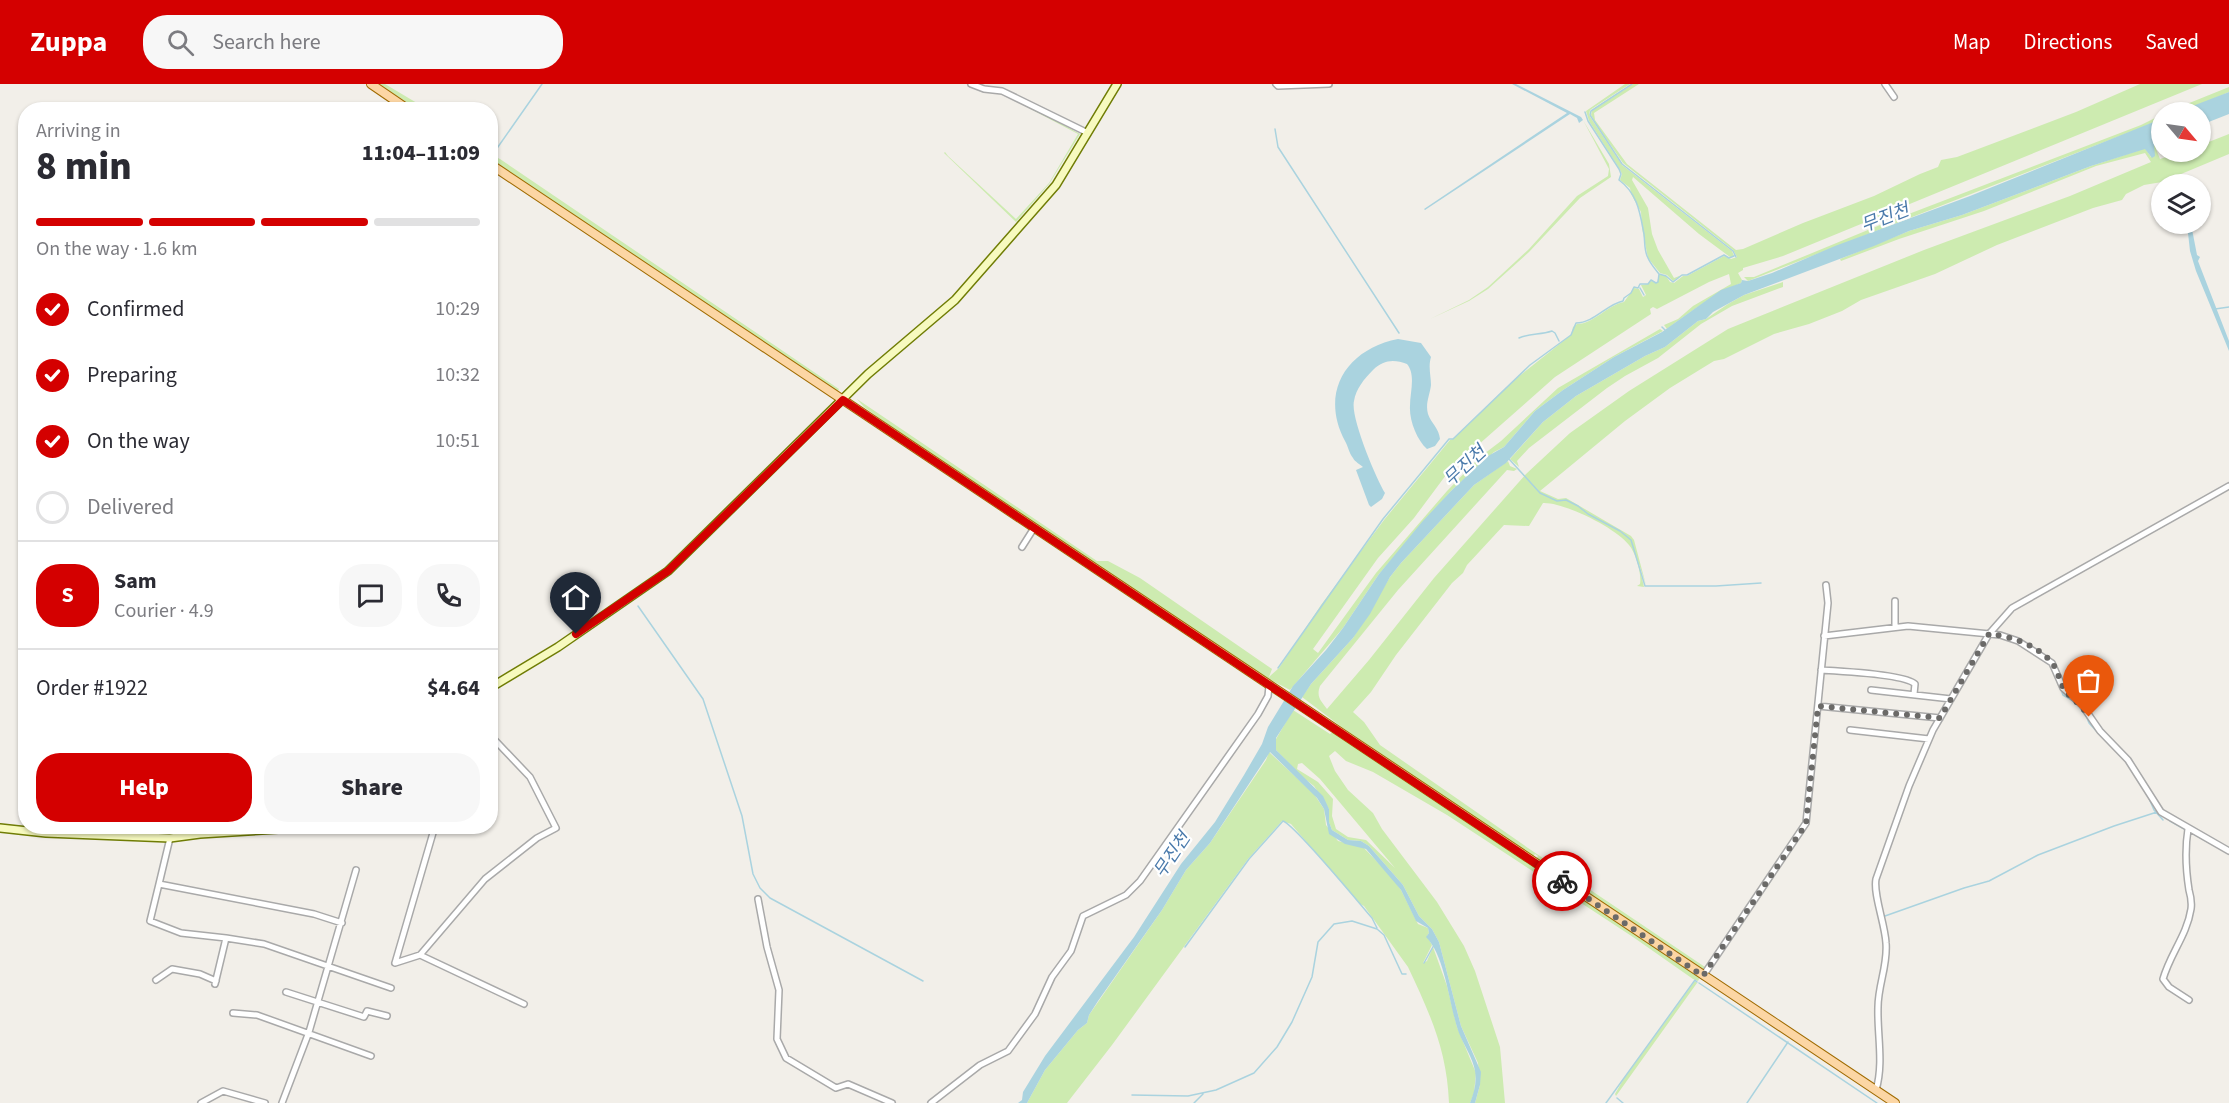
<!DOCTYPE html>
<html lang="en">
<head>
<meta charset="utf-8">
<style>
	:root { --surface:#fff; --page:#f7f7f7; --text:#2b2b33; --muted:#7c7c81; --line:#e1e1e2; --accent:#d40000 }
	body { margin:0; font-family:"Source Sans 3","Noto Sans KR",sans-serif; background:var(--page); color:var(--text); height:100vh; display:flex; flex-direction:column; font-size:22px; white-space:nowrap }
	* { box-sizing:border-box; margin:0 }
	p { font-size:20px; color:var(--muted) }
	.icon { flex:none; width:33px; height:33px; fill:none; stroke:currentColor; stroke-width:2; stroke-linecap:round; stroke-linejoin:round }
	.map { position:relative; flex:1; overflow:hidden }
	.sheet { position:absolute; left:18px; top:18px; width:480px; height:732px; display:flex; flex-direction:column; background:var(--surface); border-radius:24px; box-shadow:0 2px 4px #0004 }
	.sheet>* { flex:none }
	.needle { width:39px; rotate:119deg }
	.controls { position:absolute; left:2151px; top:18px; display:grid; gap:12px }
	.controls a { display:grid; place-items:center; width:60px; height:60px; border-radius:50%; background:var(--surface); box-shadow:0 2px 4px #0004; font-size:30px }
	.pin { position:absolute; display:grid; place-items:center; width:51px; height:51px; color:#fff; margin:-62px -26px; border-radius:50% 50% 50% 0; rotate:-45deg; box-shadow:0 0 6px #0007 }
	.pin .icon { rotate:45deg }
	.courier { position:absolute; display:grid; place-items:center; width:60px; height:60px; margin:-30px; border:4px solid #d40000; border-radius:50%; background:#fff; color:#222; box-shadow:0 2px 8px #0007 }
	.overview em { font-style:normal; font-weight:800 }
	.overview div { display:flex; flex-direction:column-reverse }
	.overview { display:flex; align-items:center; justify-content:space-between; height:102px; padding:0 18px }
	h1 { font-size:39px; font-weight:800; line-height:45px }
	.bar { display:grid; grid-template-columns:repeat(4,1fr); gap:9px 6px; align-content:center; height:72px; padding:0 18px }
	.bar i { height:8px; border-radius:4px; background:var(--line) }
	.bar .current { background:var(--accent) }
	.bar p { grid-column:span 4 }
	.line { display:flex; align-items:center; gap:15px; padding:0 18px; border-top:2px solid var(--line) }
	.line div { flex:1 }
	.round { display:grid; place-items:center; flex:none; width:63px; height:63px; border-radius:24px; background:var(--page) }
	ol { padding:0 18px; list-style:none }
	li { display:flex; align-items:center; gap:18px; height:66px }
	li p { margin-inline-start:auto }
	li .icon { padding:6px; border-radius:50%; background:var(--accent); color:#fff; stroke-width:4 }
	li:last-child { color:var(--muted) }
	li i { width:33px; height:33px; border:3px solid var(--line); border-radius:50% }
	.primary-button { display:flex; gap:12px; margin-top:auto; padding:12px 18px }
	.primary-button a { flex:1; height:69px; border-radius:24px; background:var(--accent); color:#fff; font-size:24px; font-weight:800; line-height:69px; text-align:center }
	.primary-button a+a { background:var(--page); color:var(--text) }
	header { display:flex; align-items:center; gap:36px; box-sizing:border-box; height:84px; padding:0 30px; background:var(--accent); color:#fff }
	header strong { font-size:28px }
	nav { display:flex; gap:33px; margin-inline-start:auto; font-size:21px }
	.search { width:420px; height:54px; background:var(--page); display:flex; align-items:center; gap:15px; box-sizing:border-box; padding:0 21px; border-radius:24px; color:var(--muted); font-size:22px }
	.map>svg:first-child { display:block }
	.grass { fill:#cdebb0; fill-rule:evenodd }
	.water { fill:#aad3df }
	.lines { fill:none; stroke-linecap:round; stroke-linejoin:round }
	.stream { stroke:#aad3df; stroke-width:1.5 }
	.street-casing { stroke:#a9a9a9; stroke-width:8 }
	.secondary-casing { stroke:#707d05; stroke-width:10 }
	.primary-casing { stroke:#a06b00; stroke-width:10 }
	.street { stroke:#fff; stroke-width:5 }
	.secondary { stroke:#f7fabf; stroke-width:7 }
	.primary { stroke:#fcd6a4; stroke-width:8 }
	.done { stroke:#6b6a68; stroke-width:6; stroke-dasharray:0 10.8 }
	.route { stroke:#d40000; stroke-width:8 }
	.labels { text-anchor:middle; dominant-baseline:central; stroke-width:4.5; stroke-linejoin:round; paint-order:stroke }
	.water-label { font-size:18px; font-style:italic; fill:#4a7aab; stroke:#fff }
</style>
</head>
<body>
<header>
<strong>Zuppa</strong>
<div class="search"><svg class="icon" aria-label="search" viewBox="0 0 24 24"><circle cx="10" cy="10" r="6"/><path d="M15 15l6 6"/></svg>Search here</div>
<nav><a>Map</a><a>Directions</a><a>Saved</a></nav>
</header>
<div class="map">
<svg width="2229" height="1019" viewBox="0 0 2229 1019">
	<rect width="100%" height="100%" fill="#f2efe9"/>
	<path class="grass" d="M379,0h6l42,25h-10z
		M1625,0h5l-40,26 -1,5 33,50 110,86 2,5 -4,1 -31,-23 -66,-57 -1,3 16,28 4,26 6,16 16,28 8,-3 -9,6 -6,-6 -7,-2 -12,-15 -6,-30 -1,-16 -10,-18 -1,-6 -10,-8 2,-6 -3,-6 -30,-47 -3,-10z
		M1633,0h6l-45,29 1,7 32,44 109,86 7,-1 60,-26 71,-27 46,-22 18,-7 3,-7 16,-3 119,-45 64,-28h62l-419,172 -40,12v2l-5,3 4,7 -1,3c-28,12 -50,28 -74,46l-3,-4 14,-6 15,-13 38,-22 -2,-10 -20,8 -52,27 -4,-2 -3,2 1,5 -96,63 -86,76 -23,22 -32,43 -36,40 -65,91 5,4 58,-80 71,-82 33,-34 21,-16 57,-53 102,-59 3,2 -49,26 -51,33 -28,21 -31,36 -10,5 -43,39 -72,83 -36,54 -53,62 -34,-18 -363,-244 -29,-21 -7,-8 240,162h11l32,17 132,91 -3,8 10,-9 42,-63 63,-85 66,-80 3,-1 60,-58 58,-46 2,-8 4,-3c17,0 30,-19 47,-22l10,-14 5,1 4,8 3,-2 -5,-10 7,-1 3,-3 6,2 2,-9 7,2 4,6 4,1 9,-7h4l37,-20 7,3 6,-2 -4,-7 -110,-87 -25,-36 -7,-12 1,-4z
		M2229,3v5c-19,8 -42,20 -62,20z
		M1004,9l76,41 -31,50 -33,38 -72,-69 1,-1 3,4 68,63 33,-36 29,-49 -76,-40z
		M2161,31v4l-18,8 -395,154 -4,-4h10l126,-52 261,-100z
		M1583,36l26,44 2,13 -31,21 -51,54 -41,37 -19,12 -39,18 39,-19 19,-13 41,-38 48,-53 31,-20 1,-7z
		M2229,50v20l-67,28 -18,3 -18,9 -4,6 -29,8 -96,37 -62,29 -74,26 -19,11 -33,13 -35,10 -50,25 -10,2 -44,27 -45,33 -85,70 18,8 8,-1 65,38 3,4 12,45 -8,-24 6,26 -7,-1 3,-2c2,-9 -4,-31 -11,-39 -13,-17 -65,-43 -86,-42l-14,23 -25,-1 -37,40 -4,8 -11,10 -56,72 -25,37 -18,20 11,10 16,23 148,103 177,119 -2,3 -167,-111 2,-3 -3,-2 -2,3 -190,-129 -41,-31 9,-13 42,-46 37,-61 11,-14 73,-78 34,-24 2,5 7,3 -3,2 -7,-1 -109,120 -78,96c-4,11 1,15 7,23l42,-49 65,-82 92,-104 44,-41 59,-42 99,-62 196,-79 146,-54 81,-34 -6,-9 -49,13 -112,45 -85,28 -58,22 -1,-2 69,-28 53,-16 129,-49 49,-16 5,-2 6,9 3,-12 7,-4 -5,8 4,10 21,-7h19l1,-7z
		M490,70l10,5 339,230 -1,2 -5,-2 -340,-228 -2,-2z
		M1783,198v5l-51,19 -31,18 -43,34 -33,18 -18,12 -78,60 -12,13 2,6 -9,-8 33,-37 33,-26 69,-40 20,-9 33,-26 8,-2 22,-15 16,-9z
		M1293,626l37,24 3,-2 367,245 -2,4 -5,-2 -60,-42 -186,-122 -74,-43 -27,-11 -11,-10 -6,5 6,15 13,19 25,23 9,16 55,73 27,44 11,25 25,76 5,56h-30l5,-18 -2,-22 -17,-37 -22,-84 -7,-13 -13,-13 -16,-31 -34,-39 -8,-5 -13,-1 -16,-10 -3,-8v-13l-15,-23 -13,-10 -25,-26v-11zM1302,679l18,16 75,89 -29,-28 -18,-3 -12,-8 -4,-13 1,-17 -15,-17 -21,-13 1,-5z
		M1269,668l45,42 10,15 2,16 12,16 25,6 27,28 11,15 17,34 10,4 1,5 -2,3 5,9 -9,18 4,-2 6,-14 14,39 10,41 19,46 -2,20 -4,10h-21c-2,-53 -19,-89 -41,-136l-44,-61 -4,-2 -69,-80 -9,-3 -34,38 -136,186 -45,58h-40l18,-33 33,-40 9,-7 2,-8 73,-105 24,-40 24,-27 56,-83z
		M1695,897l2,2 -81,113 -1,-2 8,-14z"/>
	<path class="water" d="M1512,0h4l65,33 2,3 -4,3 -2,-5 -7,-4 -145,96 -1,-1 143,-96z
		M2229,8v22l-28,11 -1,-13h-23z
		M2161,35v22l-7,4 1,11 -3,2 -7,-9 -54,17 -129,49 -53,16 -35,15 -130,49 -31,17 -7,7 -8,2 -33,26 -20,9 -69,40 -33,26 -37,41 -32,22 -73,78 -11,14 -20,37 -17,24 -42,46 -35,54v12l47,46 6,13v13l3,8 16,10 13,1 8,5 34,39 16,31 13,13 7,13 22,84 20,46 -1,13 -5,18h-5c4,-10 7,-21 5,-32 -2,-13 -11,-25 -16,-38 -10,-27 -13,-76 -33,-96l3,-4 -1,-5 -12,-7 -15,-31 -35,-41 -21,-5 -16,-10 -5,-25 -7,-11 -47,-46 -60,91 -24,27 -24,40 -64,91 -9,14 -2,8 -9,7 -33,40 -18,33h-9l4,-3 1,-8 22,-36 89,-119 47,-73 34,-42 29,-47 18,-31 6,-17 25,-41 33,-36 17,-22 36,-54 43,-52 29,-31 37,-35 16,-9 31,-36 28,-21 51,-33 48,-25 59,-42 20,-7 1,-3 6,1 24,-8 63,-27 135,-50z
		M2187,140h4l6,31 3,2 -2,4 31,80v10l-33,-80 -6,-20z
		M1398,255l23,4 10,14c-3,10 0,19 0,28 -1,10 -6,18 -3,29 3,9 11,14 12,25l-5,7 -8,3c-10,-9 -18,-29 -17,-43 0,-14 6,-31 -3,-42 -13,-5 -24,-4 -34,6 -9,9 -17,19 -19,31 -4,16 22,77 31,92l-3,6 -11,8 -2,-2 -13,-35 7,-3c-3,-3 -8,-5 -10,-9 -4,-5 -5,-12 -8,-17 -26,-49 2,-92 53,-102z"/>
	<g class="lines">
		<path class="stream" d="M1632,0l-41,27 -1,4 32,49 111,87 3,6
			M1275,45l3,18 121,186
			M493,70l49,-70
			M1659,190l7,2 7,6 9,-7h5l37,-20 5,3 5,-2
			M1640,204l4,7
			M2215,225l14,-2
			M1662,243l4,4
			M1519,254c11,-5 21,-3 33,-7l3,2 4,8
			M1509,375l31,34 17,8 9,-1 12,6 10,8 32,17 11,9 14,46h71l45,-3
			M638,522l65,93 39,117 11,58 7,14 10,10 153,83
			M1278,584l105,-149 66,-80h4l77,-74 41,-30 5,-12c18,0 31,-19 47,-22l1,-3 7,-5 3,-6 4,1 2,-4h8l3,-4 5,3 2,-1 1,-8c-4,-5 -9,-11 -11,-16 -4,-7 -3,-16 -4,-24 -4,-21 -6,-40 -25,-54l2,-6 -2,-5 -31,-48 -3,-9
			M2060,603l3,8 14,8
			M2085,629l4,10 10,11
			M2148,712l6,14 9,10
			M2170,737l16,9
			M2190,748l25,14
			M1885,832l79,-28 25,-7 49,-26 76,-29 43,-14
			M1185,863l64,-88 34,-38c12,4 76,82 89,97l5,10
			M1424,879l10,-18
			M1699,899l178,120
			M1132,1011l56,1 28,-6 38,-17 23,-26 15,-25 20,-45 6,-35 16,-18 18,-3 25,8 7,6 18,39h4
			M1617,1014l6,5
			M1194,1019l9,-9
			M1606,1019l89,-123 2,2
			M1747,1019l41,-61"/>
		<defs>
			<path id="street" d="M971,0l13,5 18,2 86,42
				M1276,0l2,2 51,-2
				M1885,0l9,13
				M1022,463l12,-19
				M1895,517v26
				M1824,552l84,-10 92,9 18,6 34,22 11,25 19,17 18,26 28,29 33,52 68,39
				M1821,586c18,1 84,4 94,14l-1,10
				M1871,606l80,9
				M1818,622l122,12
				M1850,646l79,9
				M2188,745c-3,19 -2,42 1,61 2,7 3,12 2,19 -4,26 -21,45 -28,70l6,8 20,13
				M159,800l11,-46
				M758,815l9,48 12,43 -2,49 9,19 50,30 12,-4 44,19
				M226,854l-45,-5 -31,-12 9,-37 155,30 28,9
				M420,871l65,-76 52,-41 19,-10 -26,-51 -40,-42
				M395,879l40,-137
				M395,879l25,-8 104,49
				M1703,892l103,-153 22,-220 -2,-18
				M156,896l16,-11 28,5 16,7
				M215,900l11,-46 38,6 127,44
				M286,908l78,25 3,-6 20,5
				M233,929l24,2 114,41
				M1876,1006c8,-27 1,-56 2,-83 0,-22 10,-42 8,-64 -1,-19 -13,-49 -10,-64l33,-93 24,-56 56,-96 23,-26 217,-122
				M201,1019l22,-12 42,12
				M282,1019l27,-71 47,-162
				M931,1019l49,-38 28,-14 27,-37 17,-37 19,-26 12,-35 43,-21 14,-14 118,-167 10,-18 1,-10"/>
			<path id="secondary" d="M490,604l68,-41 110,-76 200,-197 87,-74 101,-115 61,-101
				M0,744l46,5 124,5 30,-4 127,-8"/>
			<path id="primary" d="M371,0l38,26
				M490,80l1405,939"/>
		</defs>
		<use href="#street" class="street-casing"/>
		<use href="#secondary" class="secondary-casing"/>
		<use href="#primary" class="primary-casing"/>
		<use href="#street" class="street"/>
		<use href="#secondary" class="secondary"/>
		<use href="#primary" class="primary"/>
	</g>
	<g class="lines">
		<path class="done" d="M1562,797l141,95 103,-152 12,-118 122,12 49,-84c21,2 49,11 63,29 6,7 7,18 12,26 8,11 18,15 25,28"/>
		<path class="route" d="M576,550l92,-63 175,-171 719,481"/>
	</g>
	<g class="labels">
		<g class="water-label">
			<text transform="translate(1885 134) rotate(-21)">무진천</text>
			<text transform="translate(1465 382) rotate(-43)">무진천</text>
			<text transform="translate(1172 771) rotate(-56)">무진천</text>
		</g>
	</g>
</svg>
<div class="controls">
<a><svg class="needle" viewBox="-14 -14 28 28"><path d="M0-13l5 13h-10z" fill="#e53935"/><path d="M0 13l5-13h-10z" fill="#7c7c81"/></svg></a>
<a><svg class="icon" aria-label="layers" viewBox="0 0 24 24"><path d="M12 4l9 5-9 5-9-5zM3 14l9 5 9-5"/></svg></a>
</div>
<div class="pin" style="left:2089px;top:633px;background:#ea580c"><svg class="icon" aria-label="bag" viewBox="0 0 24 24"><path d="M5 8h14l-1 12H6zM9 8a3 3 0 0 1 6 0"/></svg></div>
<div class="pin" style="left:576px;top:550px;background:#1f2937"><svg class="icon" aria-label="home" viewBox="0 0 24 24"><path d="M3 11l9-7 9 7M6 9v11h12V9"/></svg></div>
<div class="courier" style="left:1562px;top:797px"><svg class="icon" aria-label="bike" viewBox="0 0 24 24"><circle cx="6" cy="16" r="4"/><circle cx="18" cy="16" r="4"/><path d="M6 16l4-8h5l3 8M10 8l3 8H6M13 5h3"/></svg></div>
<section class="sheet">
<div class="overview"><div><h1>8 min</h1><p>Arriving in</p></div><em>11:04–11:09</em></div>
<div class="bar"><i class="current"></i><i class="current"></i><i class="current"></i><i></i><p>On the way · 1.6 km</p></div>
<ol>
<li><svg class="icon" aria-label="check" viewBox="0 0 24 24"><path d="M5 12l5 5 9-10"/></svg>Confirmed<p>10:29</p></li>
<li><svg class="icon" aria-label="check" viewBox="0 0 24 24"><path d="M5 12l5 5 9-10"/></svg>Preparing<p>10:32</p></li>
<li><svg class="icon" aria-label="check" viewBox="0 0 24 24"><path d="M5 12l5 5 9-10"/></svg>On the way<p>10:51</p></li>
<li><i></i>Delivered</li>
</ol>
<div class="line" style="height:108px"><b class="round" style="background:var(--accent);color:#fff">S</b><div><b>Sam</b><p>Courier · 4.9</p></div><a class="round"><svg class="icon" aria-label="chat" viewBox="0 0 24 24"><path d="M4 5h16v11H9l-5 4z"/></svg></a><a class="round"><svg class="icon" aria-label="phone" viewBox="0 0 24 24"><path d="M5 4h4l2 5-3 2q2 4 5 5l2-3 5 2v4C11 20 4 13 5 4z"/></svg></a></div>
<div class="line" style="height:78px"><div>Order #1922</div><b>$4.64</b></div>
<div class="primary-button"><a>Help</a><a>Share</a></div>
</section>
</div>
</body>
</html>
